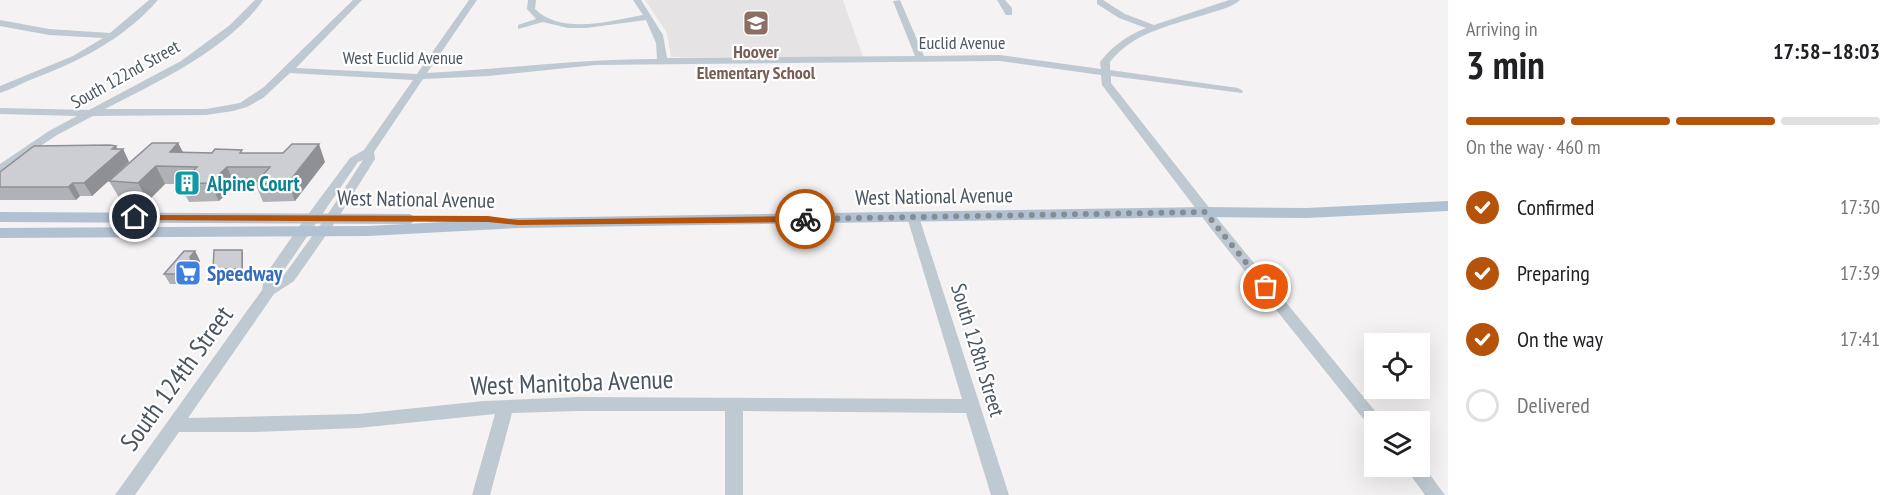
<!DOCTYPE html>
<html lang="en">
<head>
<meta charset="utf-8">
<style>
	:root { --surface:#fff; --page:#f6f6f6; --text:#202124; --muted:#757577; --line:#e0e0e0; --accent:#b45309 }
	body { margin:0; font-family:"PT Sans Narrow",sans-serif; background:var(--page); color:var(--text); height:100vh; display:flex; flex-direction:column; font-size:22px; white-space:nowrap }
	* { box-sizing:border-box; margin:0 }
	p { font-size:20px; color:var(--muted) }
	.icon { flex:none; width:33px; height:33px; fill:none; stroke:currentColor; stroke-width:2; stroke-linecap:round; stroke-linejoin:round }
	.map { position:relative; flex:1; overflow:hidden }
	.panel { display:flex; flex-direction:column; background:var(--surface); width:450px }
	.panel>* { flex:none }
	.buttons { position:absolute; left:1364px; top:333px; display:grid; gap:12px }
	.buttons a { display:grid; place-items:center; width:66px; height:66px; border-radius:0px; background:var(--surface); box-shadow:0 6px 24px #0002; font-size:30px }
	.pin { position:absolute; display:grid; place-items:center; width:51px; height:51px; color:#fff; margin:-26px; border:3px solid #fff; border-radius:50%; box-shadow:0 2px 6px #0007 }
	.courier { position:absolute; display:grid; place-items:center; width:60px; height:60px; margin:-30px; border:4px solid #b45309; border-radius:50%; background:#fff; color:#222; box-shadow:0 2px 8px #0007 }
	.summary em { font-style:normal; font-weight:700 }
	.summary div { display:flex; flex-direction:column-reverse }
	.summary { display:flex; align-items:center; justify-content:space-between; height:102px; padding:0 18px }
	h1 { font-size:39px; font-weight:700; line-height:45px }
	.bar { display:grid; grid-template-columns:repeat(4,1fr); gap:9px 6px; align-content:center; height:72px; padding:0 18px }
	.bar i { height:8px; border-radius:4px; background:var(--line) }
	.bar .on { background:var(--accent) }
	.bar p { grid-column:span 4 }
	ol { padding:0 18px; list-style:none }
	li { display:flex; align-items:center; gap:18px; height:66px }
	li p { margin-inline-start:auto }
	li .icon { padding:6px; border-radius:50%; background:var(--accent); color:#fff; stroke-width:4 }
	li:last-child { color:var(--muted) }
	li i { width:33px; height:33px; border:3px solid var(--line); border-radius:50% }
	main { display:flex; flex:1; min-height:0 }
	.map>svg:first-child { display:block }
	.education { fill:#e5e3e4 }
	.lines { fill:none; stroke-linecap:round; stroke-linejoin:round }
	.minor { fill:#bfc9d1; fill-rule:evenodd }
	.major { fill:#b1c1d1; fill-rule:evenodd }
	.wall { fill:#afb1b6 }
	.shaded-wall { fill:#8f9094 }
	.building { fill:#ccced4; stroke:#8f9094; stroke-width:1.5 }
	.route { fill:#b45309 }
	.done { stroke:#858c93; stroke-width:6; stroke-dasharray:0 10.8 }
	.labels { text-anchor:middle; dominant-baseline:central; stroke-width:4.5; stroke-linejoin:round; paint-order:stroke }
	.far-street-label { font-size:18px; fill:#495560; stroke:#fff }
	.far-education-label { font-size:18px; font-weight:bold; fill:#785e54; stroke:#fff }
	.culture-label { font-size:21px; font-weight:bold; fill:#0d838f; stroke:#fff; text-anchor:start }
	.street-label { font-size:21px; fill:#495560; stroke:#fff }
	.shop-label { font-size:21px; font-weight:bold; fill:#366cbe; stroke:#fff; text-anchor:start }
	.near-street-label { font-size:26px; fill:#495560; stroke:#fff }
</style>
</head>
<body>
<main>
<div class="map">
<svg width="1448" height="495" viewBox="0 0 1448 495">
	<rect width="100%" height="100%" fill="#f4f2f2"/>
	<path class="education" d="M645,0h198l20,57h-192l-4,-24z"/>
	<g class="lines">
		<path class="minor" d="M149,0h9c-35,40 -80,62 -128,80 -10,4 -20,10 -30,13v-7l73,-30 30,-18 -54,-3 -49,-9v-6l49,9 61,4z
			M255,0h8c-34,49 -106,82 -158,109h101l34,-6 24,-16 89,-87h9l-66,68 121,6 52,-74h8l-50,73c77,-4 153,-14 230,-14l-1,-16 -10,-23 -60,8h-18l-25,-6 -25,7v-4l18,-6 -9,-10 1,-9h8l-1,9c26,26 76,12 108,6l-10,-15h8l22,35 4,23 248,-2 -22,-55 7,-1 24,56 76,-1 101,14 -1,-7c13,-17 27,-26 46,-34l-27,-10 -22,-14v-4h6l22,14 29,11 75,-25h11c-8,7 -20,10 -30,13 -36,12 -76,18 -100,49v8l128,18 5,3 -1,2 -131,-17v7l111,141 162,198h-10v6l-4,-1 -158,-197 -110,-145 -1,-10 -101,-14 -404,4 -107,11 -66,3 -49,73 1,7 -37,59 -44,63 -20,13 -86,124 170,-4 126,-13 94,-4 384,2 -55,-182 6,-4 6,4 90,278h-18l-25,-82 -223,-2v84h-18v-84h-147l-66,2 -22,82h-18l23,-81 -137,14 -103,4h-76l-44,63h-20l147,-205 2,-13 34,-49 52,-70 14,-8 49,-70 -123,-7 -27,25 -16,9 -14,4 -27,4 -113,1 -36,19 -57,38v-9l49,-33 28,-15 -77,-2v-6l89,2 92,-49 49,-36zM363,160l-37,57 -42,58 -6,4 80,-117z
			M997,0h8l7,8v7h-6z
			M1419,460l26,35h-20l-21,-29h15z"/>
		<path class="major" d="M1448,201v10l-141,7 -102,-1 -687,11 -150,8 -368,2v-10l368,-2 150,-8 687,-11 102,1z
			M0,212l410,2 8,5 -8,5 -410,-2z"/>
	</g>
	<path class="wall" d="M178,143l5,9 60,1 82,9 -30,39 -32,1 -7,-17h-21l-16,16 -30,1 -9,-18h-15l-17,17 -28,-2 -11,-18z
		M118,149h5l6,13 -37,34h-12l-4,4h-76v-28z
		M242,250l1,3v19h-28l-2,-3z
		M195,251l5,10 -5,6 4,13 -4,4h-25l-6,-10z"/>
	<path class="shaded-wall" d="M178,143l9,17 -17,-8z
		M319,144l6,18 -30,39 -7,-18z
		M116,146l3,6 4,-3 6,13 -37,34 -8,-13 28,-34z
		M156,166l9,18 -17,17 -10,-18z
		M227,167l8,18 -16,16 -9,-18z
		M73,183l7,13 -4,4 -8,-13z
		M242,250l1,3v19l-1,-3z
		M195,251l5,10 -5,6 4,13 -4,4 -6,-10 1,-17z"/>
	<path class="building" d="M152,143h26l-8,9 42,1 3,-4 27,1 -2,3h43l9,-9h27l-31,39 -33,1 15,-17h-43l-17,16 -30,1 17,-17 -41,-1 -18,17 -29,-2z
		M110,145l6,1 -4,3h11l-39,34h-11l-5,4h-68v-15l34,-26z
		M214,250h28v19h-29z
		M184,251h11l-5,6 3,12 -4,5h-25z"/>
	<path class="route" d="M132,215l356,1 30,4 287,-4 5,3 -5,3 -287,3 -30,-3 -353,-2 -3,-1z"/>
	<g class="lines">
		<path class="done" d="M805,219l400,-7 61,75"/>
	</g>
	<defs>
		<symbol id="school-square" viewBox="-11 -11 22 22"><rect x="-9" y="-9" width="18" height="18" rx="4" fill="#8d6e63" stroke="#fff"/><path d="M0-5L7-2L0 1L-7-2ZM-4 1L0 2.5L4 1V4Q0 6-4 4Z" fill="#fff"/></symbol>
		<symbol id="building-square" viewBox="-11 -11 22 22"><rect x="-9" y="-9" width="18" height="18" rx="4" fill="#0f9aa8" stroke="#fff"/><path d="M-4-6H4V6H1V3H-1V6H-4ZM-2.5-4.3h1.7v1.8h-1.7ZM.8-4.3h1.7v1.8H.8ZM-2.5-1h1.7V.8h-1.7ZM.8-1h1.7V.8H.8Z" fill="#fff"/></symbol>
		<symbol id="supermarket-square" viewBox="-11 -11 22 22"><rect x="-9" y="-9" width="18" height="18" rx="4" fill="#3f7fe0" stroke="#fff"/><path d="M-6-5.5h2.5l.6 2H6L4.5 2H-2.5L-4.4-4H-6ZM-1.5 3.2a1.3 1.3 0 1 0 .1 0ZM3 3.2a1.3 1.3 0 1 0 .1 0Z" fill="#fff"/></symbol>
	</defs>
	<g fill-rule="evenodd">
		<use href="#school-square" x="741" y="8" width="30" height="30"/>
		<use href="#building-square" x="172" y="168" width="30" height="30"/>
		<use href="#supermarket-square" x="173" y="258" width="30" height="30"/>
	</g>
	<g class="labels">
		<g class="far-street-label">
			<text x="962" y="42">Euclid Avenue</text>
			<text x="403" y="57">West Euclid Avenue</text>
			<text transform="translate(125 74) rotate(-29)">South 122nd Street</text>
		</g>
		<g class="far-education-label">
			<text x="756" y="51">Hoover<tspan x="756" dy="21">Elementary School</tspan></text>
		</g>
		<g class="culture-label">
			<text x="207" y="183">Alpine Court</text>
		</g>
		<g class="street-label">
			<text transform="translate(934 196) rotate(-1)">West National Avenue</text>
			<text transform="translate(416 199) rotate(1)">West National Avenue</text>
			<text transform="translate(978 350) rotate(73)">South 128th Street</text>
		</g>
		<g class="shop-label">
			<text x="207" y="273">Speedway</text>
		</g>
		<g class="near-street-label">
			<text transform="translate(176 378) rotate(-54)">South 124th Street</text>
			<text transform="translate(572 382) rotate(-2)">West Manitoba Avenue</text>
		</g>
	</g>
</svg>
<div class="buttons">
<a><svg class="icon" aria-label="locate" viewBox="0 0 24 24"><circle cx="12" cy="12" r="6"/><path d="M12 2v4M12 18v4M2 12h4M18 12h4"/></svg></a>
<a><svg class="icon" aria-label="layers" viewBox="0 0 24 24"><path d="M12 4l9 5-9 5-9-5zM3 14l9 5 9-5"/></svg></a>
</div>
<div class="pin" style="left:1266px;top:287px;background:#ea580c"><svg class="icon" aria-label="bag" viewBox="0 0 24 24"><path d="M5 8h14l-1 12H6zM9 8a3 3 0 0 1 6 0"/></svg></div>
<div class="pin" style="left:135px;top:217px;background:#1f2937"><svg class="icon" aria-label="home" viewBox="0 0 24 24"><path d="M3 11l9-7 9 7M6 9v11h12V9"/></svg></div>
<div class="courier" style="left:805px;top:219px"><svg class="icon" aria-label="bike" viewBox="0 0 24 24"><circle cx="6" cy="16" r="4"/><circle cx="18" cy="16" r="4"/><path d="M6 16l4-8h5l3 8M10 8l3 8H6M13 5h3"/></svg></div>
</div>
<section class="panel">
<div class="summary"><div><h1>3 min</h1><p>Arriving in</p></div><em>17:58–18:03</em></div>
<div class="bar"><i class="on"></i><i class="on"></i><i class="on"></i><i></i><p>On the way · 460 m</p></div>
<ol>
<li><svg class="icon" aria-label="check" viewBox="0 0 24 24"><path d="M5 12l5 5 9-10"/></svg>Confirmed<p>17:30</p></li>
<li><svg class="icon" aria-label="check" viewBox="0 0 24 24"><path d="M5 12l5 5 9-10"/></svg>Preparing<p>17:39</p></li>
<li><svg class="icon" aria-label="check" viewBox="0 0 24 24"><path d="M5 12l5 5 9-10"/></svg>On the way<p>17:41</p></li>
<li><i></i>Delivered</li>
</ol>
</section>
</main>
</body>
</html>
